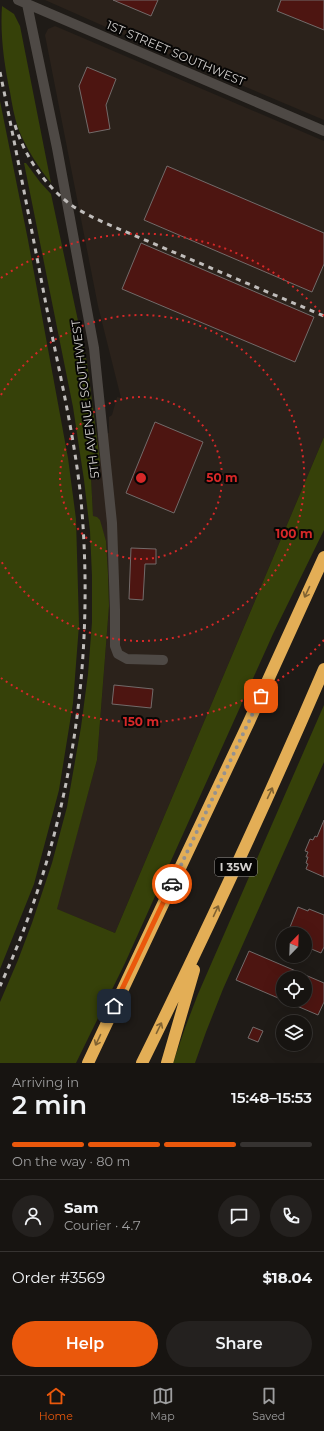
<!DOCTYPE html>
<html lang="en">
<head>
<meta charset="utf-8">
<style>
	:root { --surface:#171411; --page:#24211f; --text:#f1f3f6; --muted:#9e9e9f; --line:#363331; --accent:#ea580c }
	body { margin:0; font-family:Montserrat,sans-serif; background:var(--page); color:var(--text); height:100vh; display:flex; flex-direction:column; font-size:15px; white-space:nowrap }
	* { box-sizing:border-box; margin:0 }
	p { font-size:13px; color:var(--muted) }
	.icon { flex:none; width:22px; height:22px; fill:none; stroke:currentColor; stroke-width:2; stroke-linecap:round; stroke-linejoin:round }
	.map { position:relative; height:1063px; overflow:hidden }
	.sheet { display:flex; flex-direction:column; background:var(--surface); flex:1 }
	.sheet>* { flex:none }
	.needle { width:26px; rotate:23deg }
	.tools { position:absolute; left:276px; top:927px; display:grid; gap:8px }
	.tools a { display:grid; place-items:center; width:36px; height:36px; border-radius:50%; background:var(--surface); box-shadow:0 4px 16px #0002,0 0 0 1px var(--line); font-size:20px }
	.pin { position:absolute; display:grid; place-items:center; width:34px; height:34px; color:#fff; margin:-17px; border-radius:8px; box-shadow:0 2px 6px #0006 }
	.courier { position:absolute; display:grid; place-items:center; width:40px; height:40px; margin:-20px; border:3px solid #ea580c; border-radius:50%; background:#fff; color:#222; box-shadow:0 1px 5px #0007 }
	.head em { font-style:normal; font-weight:600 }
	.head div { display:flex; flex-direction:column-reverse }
	.head { display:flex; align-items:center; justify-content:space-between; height:68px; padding:0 12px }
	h1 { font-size:26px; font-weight:600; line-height:30px }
	.bar { display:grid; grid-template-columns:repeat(4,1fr); gap:6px 4px; align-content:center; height:48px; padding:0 12px }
	.bar i { height:5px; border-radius:3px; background:var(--line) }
	.bar .on { background:var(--accent) }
	.bar p { grid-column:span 4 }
	.line { display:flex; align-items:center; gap:10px; padding:0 12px; border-top:1px solid var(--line) }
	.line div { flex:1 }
	.round { display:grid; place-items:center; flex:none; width:42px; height:42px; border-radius:21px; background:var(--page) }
	.cta { display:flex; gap:8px; margin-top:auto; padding:8px 12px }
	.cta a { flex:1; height:46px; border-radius:24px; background:var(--accent); color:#fff; font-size:16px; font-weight:600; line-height:46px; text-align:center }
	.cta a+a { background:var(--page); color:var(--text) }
	.menu { display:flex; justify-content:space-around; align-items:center; height:56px; border-top:1px solid var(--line); background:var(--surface); font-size:11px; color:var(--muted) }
	.menu a { display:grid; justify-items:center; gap:2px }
	.menu .on { color:var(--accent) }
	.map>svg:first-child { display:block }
	.built { fill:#2b221b }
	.green { fill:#364109 }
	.building { fill:#4d1511; stroke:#726b6a; fill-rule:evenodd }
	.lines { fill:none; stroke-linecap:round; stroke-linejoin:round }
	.minor { stroke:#4e4945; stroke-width:10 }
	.highway { stroke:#e3ae56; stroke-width:12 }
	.rail { stroke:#c0bdbb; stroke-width:3; stroke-dasharray:5 5; stroke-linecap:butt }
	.oneway { stroke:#806232 }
	.done { stroke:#95918f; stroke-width:4; stroke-dasharray:0 7.2 }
	.route { stroke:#ea580c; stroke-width:5 }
	.ring { fill:none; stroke:#d62828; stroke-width:2; stroke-dasharray:2 4 }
	.labels { text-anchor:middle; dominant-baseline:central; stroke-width:4; stroke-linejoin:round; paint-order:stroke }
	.shield { fill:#070605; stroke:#969492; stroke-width:1 }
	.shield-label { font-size:11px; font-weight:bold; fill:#d4d1cf }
	.street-label { font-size:12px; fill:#d4d1cf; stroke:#070605 }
	.centre { fill:#d62828; stroke:#070605; stroke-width:2 }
	.ring-label { font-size:12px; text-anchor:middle; font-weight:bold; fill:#d62828; stroke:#070605; stroke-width:4; stroke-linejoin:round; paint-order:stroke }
</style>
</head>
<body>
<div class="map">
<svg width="324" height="1063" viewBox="0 0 324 1063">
	<rect width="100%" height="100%" fill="#1f1b17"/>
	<path class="built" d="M45,0h279v120l-173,-73z
		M55,26l269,115v296l-209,496 -59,-24 41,-149 12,-154 -1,-32 -2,-33 -3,-9 -10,-15 -2,-40 6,-8 3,-8 -3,-26 12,-2v-16l3,-2 5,-18 4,1 -23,-92 -53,-271 3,-6z"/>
	<path class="green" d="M2,6l12,8 6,12 31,157c-13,-16 -25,-35 -33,-55 -4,-12 -6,-24 -8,-36 -6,-28 -10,-58 -8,-86z
		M0,101l28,139 40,218 8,61 3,106 -6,78 -14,87 -25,94 -34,85z
		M24,163h2l14,19 11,12 36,169 13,98 -3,8 -6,8 2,39 4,1 3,3 6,21 2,33 1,32 -12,154 -40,149 58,24 209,-496v93l-51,104 -148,329 -49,100h-76v-61l18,-42 14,-37 20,-60 15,-56 14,-80 7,-53 4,-52v-46l-2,-45 -6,-51 -11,-73z
		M324,705v57l-101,227 -17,43 -11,31h-22l12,-35 13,-34z"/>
	<path class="building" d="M113,0h45l-7,16z
		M281,0h43v30l-47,-19z
		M87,67l29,12 -10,26 4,24 -21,4 -10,-47z
		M167,166l157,67v31l-12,28 -168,-72z
		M141,243l173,74 -19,45 -173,-73z
		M155,422l48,20 -29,71 -48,-20z
		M131,548l25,1v15h-11l-2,36 -14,-1z
		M114,685l39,4 -2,19 -39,-4z
		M324,820v57l-18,-8 2,-5 -2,-1 2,-6h-2l2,-5 -3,-1 5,-12 3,1 2,-4 2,1z
		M298,907l10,4 1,-2 15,6v32l-3,6 -12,-5 2,-4 -6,-2v-8h-11l-6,-2z
		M249,951l75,32v19l-6,13 -82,-35zM283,978h22v22h-22z
		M253,1027l10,4 -5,11 -10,-4z"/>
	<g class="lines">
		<path class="minor" d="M18,0l306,131
			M27,4l30,144 37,200 18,175 3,87v36l3,8 9,5 36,1"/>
		<path class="highway" d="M88,1063l160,-339 76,-167
			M142,1063c64,-130 125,-261 182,-394
			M167,1063l27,-93"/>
		<path class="rail" d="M0,72c17,82 33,165 49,248 12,60 26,120 32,180 15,165 -11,335 -81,486
			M15,125c10,33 32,63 59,82 10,6 20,11 31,16l219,93"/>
	</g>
	<defs><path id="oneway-shaft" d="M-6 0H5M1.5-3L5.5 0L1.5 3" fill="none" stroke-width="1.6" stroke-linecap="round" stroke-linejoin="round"/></defs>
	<g class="oneway">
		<use href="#oneway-shaft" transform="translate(307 592) rotate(115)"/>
		<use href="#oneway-shaft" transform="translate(270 793) rotate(-65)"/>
		<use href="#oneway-shaft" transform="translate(216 911) rotate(-65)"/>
		<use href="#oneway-shaft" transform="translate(159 1028) rotate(-64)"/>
		<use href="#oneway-shaft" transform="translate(98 1040) rotate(115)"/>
	</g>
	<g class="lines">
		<path class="done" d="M172,884l89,-188"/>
		<path class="route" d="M114,1006l58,-122"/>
	</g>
	<g class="ring">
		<circle cx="141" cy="478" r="81"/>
		<path d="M1 395A163 163 0 1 1 1 561"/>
		<path d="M324 640A244 244 0 0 1 1 678M1 278A244 244 0 0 1 324 316"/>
	</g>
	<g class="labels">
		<rect class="shield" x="215" y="858" width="42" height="18" rx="3"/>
		<g class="shield-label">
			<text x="236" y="867">I 35W</text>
		</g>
		<g class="street-label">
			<text transform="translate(176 53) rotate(23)">1ST STREET SOUTHWEST</text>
			<text transform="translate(85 399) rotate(-97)">5TH AVENUE SOUTHWEST</text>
		</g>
	</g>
	<circle cx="141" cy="478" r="6" class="centre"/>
	<g class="ring-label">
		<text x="222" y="482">50 m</text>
		<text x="294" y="538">100 m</text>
		<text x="141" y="726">150 m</text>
	</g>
</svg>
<div class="tools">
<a><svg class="needle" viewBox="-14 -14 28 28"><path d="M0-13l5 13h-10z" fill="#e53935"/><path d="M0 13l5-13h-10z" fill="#9e9e9f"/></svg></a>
<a><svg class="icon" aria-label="locate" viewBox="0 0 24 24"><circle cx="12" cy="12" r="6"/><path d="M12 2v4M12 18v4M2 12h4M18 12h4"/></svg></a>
<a><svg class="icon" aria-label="layers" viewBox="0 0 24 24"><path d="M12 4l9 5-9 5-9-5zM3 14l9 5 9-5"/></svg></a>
</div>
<div class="pin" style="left:261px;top:696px;background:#ea580c"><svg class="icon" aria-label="bag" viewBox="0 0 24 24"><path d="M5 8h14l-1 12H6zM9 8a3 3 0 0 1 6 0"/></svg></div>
<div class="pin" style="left:114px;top:1006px;background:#1f2937"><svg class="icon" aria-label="home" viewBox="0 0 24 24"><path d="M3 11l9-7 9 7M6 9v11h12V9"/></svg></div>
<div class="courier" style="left:172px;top:884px"><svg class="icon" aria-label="car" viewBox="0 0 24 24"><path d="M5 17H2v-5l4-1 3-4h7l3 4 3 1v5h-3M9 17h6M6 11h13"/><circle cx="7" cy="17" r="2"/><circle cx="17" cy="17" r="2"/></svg></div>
</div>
<section class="sheet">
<div class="head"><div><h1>2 min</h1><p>Arriving in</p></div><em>15:48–15:53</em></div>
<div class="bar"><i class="on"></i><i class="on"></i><i class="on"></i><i></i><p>On the way · 80 m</p></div>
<div class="line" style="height:72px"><a class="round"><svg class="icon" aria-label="person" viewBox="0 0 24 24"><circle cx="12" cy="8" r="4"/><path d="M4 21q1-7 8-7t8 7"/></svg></a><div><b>Sam</b><p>Courier · 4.7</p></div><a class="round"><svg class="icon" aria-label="chat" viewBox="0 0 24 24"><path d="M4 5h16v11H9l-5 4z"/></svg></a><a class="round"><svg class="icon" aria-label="phone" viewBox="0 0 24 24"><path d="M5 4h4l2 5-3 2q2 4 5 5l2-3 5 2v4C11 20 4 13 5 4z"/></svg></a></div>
<div class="line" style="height:52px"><div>Order #3569</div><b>$18.04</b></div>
<div class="cta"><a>Help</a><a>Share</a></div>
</section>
<nav class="menu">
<a class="on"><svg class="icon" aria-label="home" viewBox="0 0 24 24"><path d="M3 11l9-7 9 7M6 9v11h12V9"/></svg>Home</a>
<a><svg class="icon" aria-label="map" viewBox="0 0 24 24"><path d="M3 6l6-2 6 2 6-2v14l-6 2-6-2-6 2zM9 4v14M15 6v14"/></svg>Map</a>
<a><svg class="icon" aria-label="saved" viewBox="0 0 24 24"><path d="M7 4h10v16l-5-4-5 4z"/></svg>Saved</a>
</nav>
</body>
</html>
